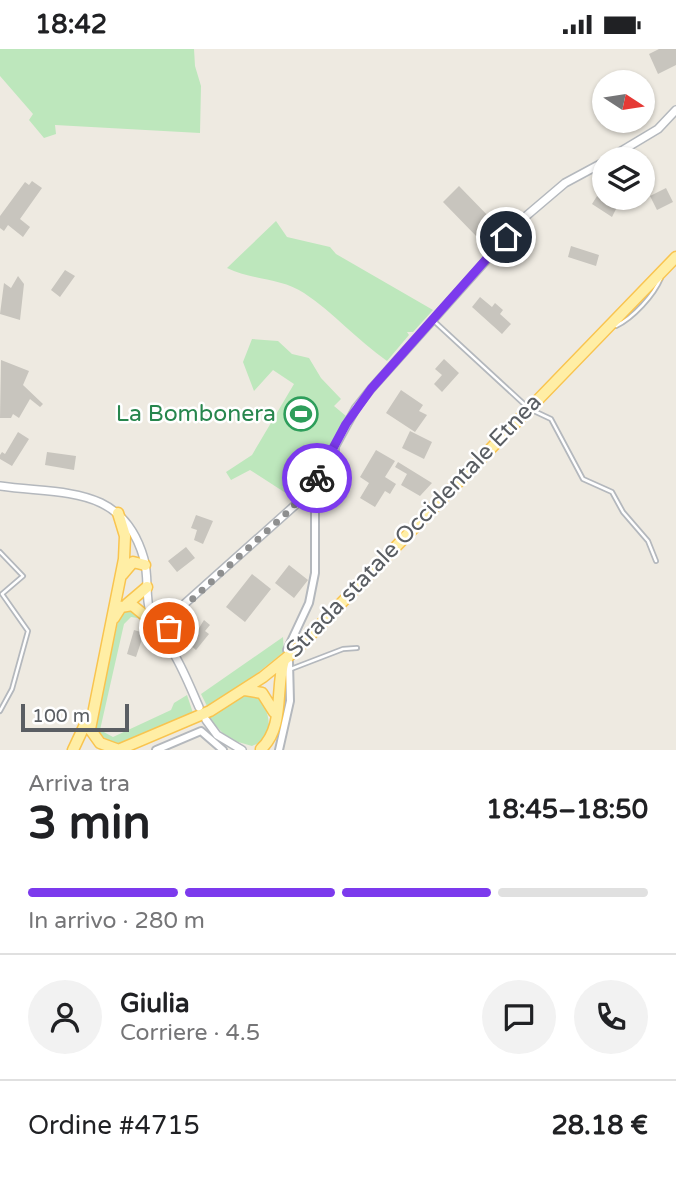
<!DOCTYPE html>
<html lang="it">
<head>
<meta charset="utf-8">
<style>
	:root { --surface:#fff; --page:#f2f2f2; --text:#202124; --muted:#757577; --line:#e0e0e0; --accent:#7c3aed }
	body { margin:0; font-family:"Varela Round",sans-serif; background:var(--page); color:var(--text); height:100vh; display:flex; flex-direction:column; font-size:26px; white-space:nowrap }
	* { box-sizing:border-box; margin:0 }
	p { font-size:23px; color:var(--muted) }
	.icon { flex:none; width:38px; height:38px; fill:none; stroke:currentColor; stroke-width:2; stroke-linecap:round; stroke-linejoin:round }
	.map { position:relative; height:701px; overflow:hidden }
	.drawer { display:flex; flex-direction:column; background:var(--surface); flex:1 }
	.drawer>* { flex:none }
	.needle { width:46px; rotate:102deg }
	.buttons { position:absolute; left:592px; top:21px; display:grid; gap:14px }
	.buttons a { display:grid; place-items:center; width:63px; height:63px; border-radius:50%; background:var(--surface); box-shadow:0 2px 5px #0004; font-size:35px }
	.scale { position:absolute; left:21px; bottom:18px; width:108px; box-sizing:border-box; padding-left:7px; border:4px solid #5a5e63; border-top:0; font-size:19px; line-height:24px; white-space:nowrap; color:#5a5e63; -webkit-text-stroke:5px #fff; paint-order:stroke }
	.pin { position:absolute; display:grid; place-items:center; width:60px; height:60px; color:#fff; margin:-30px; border:4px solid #fff; border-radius:50%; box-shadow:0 2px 7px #0007 }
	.courier { position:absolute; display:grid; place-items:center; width:70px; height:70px; margin:-35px; border:5px solid #7c3aed; border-radius:50%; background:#fff; color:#222; box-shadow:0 2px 9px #0007 }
	.headline em { font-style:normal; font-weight:800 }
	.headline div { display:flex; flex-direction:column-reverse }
	.headline { display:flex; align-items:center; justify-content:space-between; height:119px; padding:0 28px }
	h1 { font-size:46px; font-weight:800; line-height:52px }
	.bar { display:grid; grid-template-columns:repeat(4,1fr); gap:10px 7px; align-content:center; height:84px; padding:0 28px }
	.bar i { height:9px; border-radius:5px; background:var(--line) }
	.bar .current { background:var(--accent) }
	.bar p { grid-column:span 4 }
	.line { display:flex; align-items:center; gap:18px; padding:0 28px; border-top:2px solid var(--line) }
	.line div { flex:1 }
	.round { display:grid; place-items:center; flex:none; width:74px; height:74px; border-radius:37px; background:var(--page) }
	.status { display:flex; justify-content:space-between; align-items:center; height:49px; padding:0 35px; background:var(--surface); direction:ltr }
	.status svg { height:19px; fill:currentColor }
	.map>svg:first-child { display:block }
	.green { fill:#bde7bc }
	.building { fill:#c8c5be }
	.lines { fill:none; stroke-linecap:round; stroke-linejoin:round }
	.service-casing { stroke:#b4b8bd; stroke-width:6 }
	.minor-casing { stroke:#b4b8bd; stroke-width:10 }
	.tertiary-casing { stroke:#b4b8bd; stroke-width:10 }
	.primary-casing { stroke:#f9c44f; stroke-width:13 }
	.service { stroke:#fff; stroke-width:2.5 }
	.minor { stroke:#fff; stroke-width:6 }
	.tertiary { stroke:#fff; stroke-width:7 }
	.primary { stroke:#ffeea5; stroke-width:10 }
	.done { stroke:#8e8f8f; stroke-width:7; stroke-dasharray:0 12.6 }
	.route { stroke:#7c3aed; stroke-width:9 }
	.labels { text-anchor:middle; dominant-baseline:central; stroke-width:5; stroke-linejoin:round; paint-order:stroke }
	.leisure-label { font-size:23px; fill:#27864d; stroke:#fff; text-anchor:end }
	.street-label { font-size:23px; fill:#5a5e63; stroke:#fff }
</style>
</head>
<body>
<div class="status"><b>18:42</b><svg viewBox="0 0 49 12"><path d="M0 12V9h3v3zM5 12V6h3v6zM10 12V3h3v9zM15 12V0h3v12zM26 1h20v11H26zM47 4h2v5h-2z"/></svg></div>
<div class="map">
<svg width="676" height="701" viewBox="0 0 676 701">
	<rect width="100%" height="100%" fill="#eeeae1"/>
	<path class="green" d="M0,0h194l1,17 6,20 -1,47 -145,-8 1,9 -12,4 -15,-18 4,-6 -33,-38z
		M276,172l11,16 43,10 6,7 97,56 -20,22h-6l2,3 -22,26c-30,-21 -53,-48 -83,-68 -22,-15 -53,-13 -77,-25z
		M252,290l26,2 14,13 17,4 12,20 20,21 -7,7 12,10 -28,53 -23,30 -45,-29 -19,10 -5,-8 26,-17 42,-71 -21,-14 -19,21 -11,-29z
		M131,559l13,11 -13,-2 -7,7 -24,106 13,7 58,-27 3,-7 13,-8 6,18 -77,32 -20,-9 -2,-11 26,-112z
		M283,588l1,15 -43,34 -34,20 -6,-12z
		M245,645h12c12,16 21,43 -5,52l-24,-7 -20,-22z"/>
	<path class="building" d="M659,0h17v16l-18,9 -9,-20z
		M32,132l10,7 -22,31 10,8 -7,10 -15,-12 -4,6 -4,-3v-12l25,-34 4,3z
		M604,136v13l14,7 -6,12 -20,-13z
		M459,137l35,36 -16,16 -35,-36z
		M666,139l7,14 -16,8 -7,-14z
		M571,197l28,9 -3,11 -28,-9z
		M65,221l10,6 -15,21 -9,-7z
		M18,227l6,8 -4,36 -20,-6 4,-31 7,5z
		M480,248l12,10 3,-4 8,7 -3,4 11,10 -9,10 -30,-27z
		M444,310l15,14 -17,19 -8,-8 8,-9 -7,-6z
		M1,311l28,11 -6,14 20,19 -3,3 -10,-8 -11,19 -6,-4 -2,4h-11z
		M401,341l22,15 -4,6 8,4 -12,17 -29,-19z
		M410,382l22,11 -8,17 -22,-11z
		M18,383l11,7 -17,27 -12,-7v-4l2,-3 3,2z
		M376,401l19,11 -10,16 11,7 -6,10 -5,-3 -10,16 -15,-9 9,-15 -9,-6z
		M47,403l29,4 -2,14 -29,-5z
		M398,413l34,21 -12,13 -19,-11 6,-11 -12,-7z
		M196,466l17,6 -10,23 -9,-4 3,-10 -6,-2z
		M186,498l9,11 -18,14 -9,-11z
		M289,516l19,15 -14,18 -19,-15z
		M252,525l19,15 -26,33 -19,-15z
		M204,571l6,5 -5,6 4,3 -13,16 -6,-5 1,-4z
		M134,581l10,3 -8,24 -9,-3z"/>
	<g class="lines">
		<defs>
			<path id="service" d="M435,273l89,82
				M616,277c17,-8 38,-31 45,-48
				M534,362l17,8 32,60 29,13 11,20 25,29 8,20
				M0,503l23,24 -21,18 26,37 -16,58 -12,22
				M291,620l52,-20 14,-1"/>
			<path id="minor" d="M287,601l22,-47 6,-30v-63l20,-52v-10
				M156,701l45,-19 22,19
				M279,701l11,-49 -1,-39"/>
			<path id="tertiary" d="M608,110l50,-30 18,-19
				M0,437c62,9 123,-2 144,73 5,18 1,36 6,53 5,16 17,27 24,42 10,17 17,35 25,53
				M150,563l9,6 13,-3 130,-116 19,-27 35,-64 15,-19 154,-172 40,-34 39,-21
				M173,598l-1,-21 8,-14
				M206,671l11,15 25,15"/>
			<path id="primary" d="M118,464l7,23 -1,23 -34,170 10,14 19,7
				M122,526l11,-13 12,3
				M127,555l20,-17
				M114,569l7,-11 11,-2 22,18
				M245,641l17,3 12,19
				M261,700c24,-22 14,-60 23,-89
				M73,701l15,-32
				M118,701l92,-39 53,-34 32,-26 381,-394"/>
		</defs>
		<use href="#service" class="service-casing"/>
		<use href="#minor" class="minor-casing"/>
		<use href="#tertiary" class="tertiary-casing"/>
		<use href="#primary" class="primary-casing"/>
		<use href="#service" class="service"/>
		<use href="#minor" class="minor"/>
		<use href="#tertiary" class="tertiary"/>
		<use href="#primary" class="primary"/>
	</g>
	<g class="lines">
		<path class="done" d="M169,579l18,-24 103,-94 27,-32"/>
		<path class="route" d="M317,429l29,-54 25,-35 135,-152"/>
	</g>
	<defs>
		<symbol id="stadium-ring" viewBox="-11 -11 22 22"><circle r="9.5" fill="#fff" stroke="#2e9e5b" stroke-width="1.5"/><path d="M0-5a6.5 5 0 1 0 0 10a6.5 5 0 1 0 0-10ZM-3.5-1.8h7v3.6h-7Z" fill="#2e9e5b"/></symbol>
	</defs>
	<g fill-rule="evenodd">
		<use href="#stadium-ring" x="282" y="346" width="38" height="38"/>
	</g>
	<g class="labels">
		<g class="leisure-label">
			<text x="276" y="365">La Bombonera</text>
		</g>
		<g class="street-label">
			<text transform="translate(414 477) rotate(-46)">Strada statale Occidentale Etnea</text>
		</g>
	</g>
</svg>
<div class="buttons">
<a><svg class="needle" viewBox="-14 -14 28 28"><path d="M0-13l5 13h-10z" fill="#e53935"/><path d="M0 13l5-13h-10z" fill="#757577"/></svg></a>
<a><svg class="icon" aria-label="layers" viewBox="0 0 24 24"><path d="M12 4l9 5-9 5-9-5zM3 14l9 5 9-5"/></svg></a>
</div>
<div class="scale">100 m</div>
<div class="pin" style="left:169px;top:579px;background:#ea580c"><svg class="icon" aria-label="bag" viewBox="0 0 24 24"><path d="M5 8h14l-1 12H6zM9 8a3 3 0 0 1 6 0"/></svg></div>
<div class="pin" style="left:506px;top:188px;background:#1f2937"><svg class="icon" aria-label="home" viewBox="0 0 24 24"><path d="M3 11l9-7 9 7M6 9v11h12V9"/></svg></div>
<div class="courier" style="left:317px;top:429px"><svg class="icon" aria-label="bike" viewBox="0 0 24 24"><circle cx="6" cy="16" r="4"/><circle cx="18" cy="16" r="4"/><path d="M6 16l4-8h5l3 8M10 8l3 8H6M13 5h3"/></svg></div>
</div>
<section class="drawer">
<div class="headline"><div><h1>3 min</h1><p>Arriva tra</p></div><em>18:45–18:50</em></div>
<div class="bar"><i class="current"></i><i class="current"></i><i class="current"></i><i></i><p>In arrivo · 280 m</p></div>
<div class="line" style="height:126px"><a class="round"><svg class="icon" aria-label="person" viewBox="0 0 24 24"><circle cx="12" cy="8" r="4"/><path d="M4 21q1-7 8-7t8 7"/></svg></a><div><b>Giulia</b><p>Corriere · 4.5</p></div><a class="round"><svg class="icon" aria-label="chat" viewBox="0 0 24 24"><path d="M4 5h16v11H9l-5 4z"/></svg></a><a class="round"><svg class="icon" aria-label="phone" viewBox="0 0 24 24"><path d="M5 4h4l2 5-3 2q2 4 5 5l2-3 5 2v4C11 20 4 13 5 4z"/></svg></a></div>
<div class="line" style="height:91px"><div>Ordine #4715</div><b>28.18 €</b></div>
</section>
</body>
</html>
